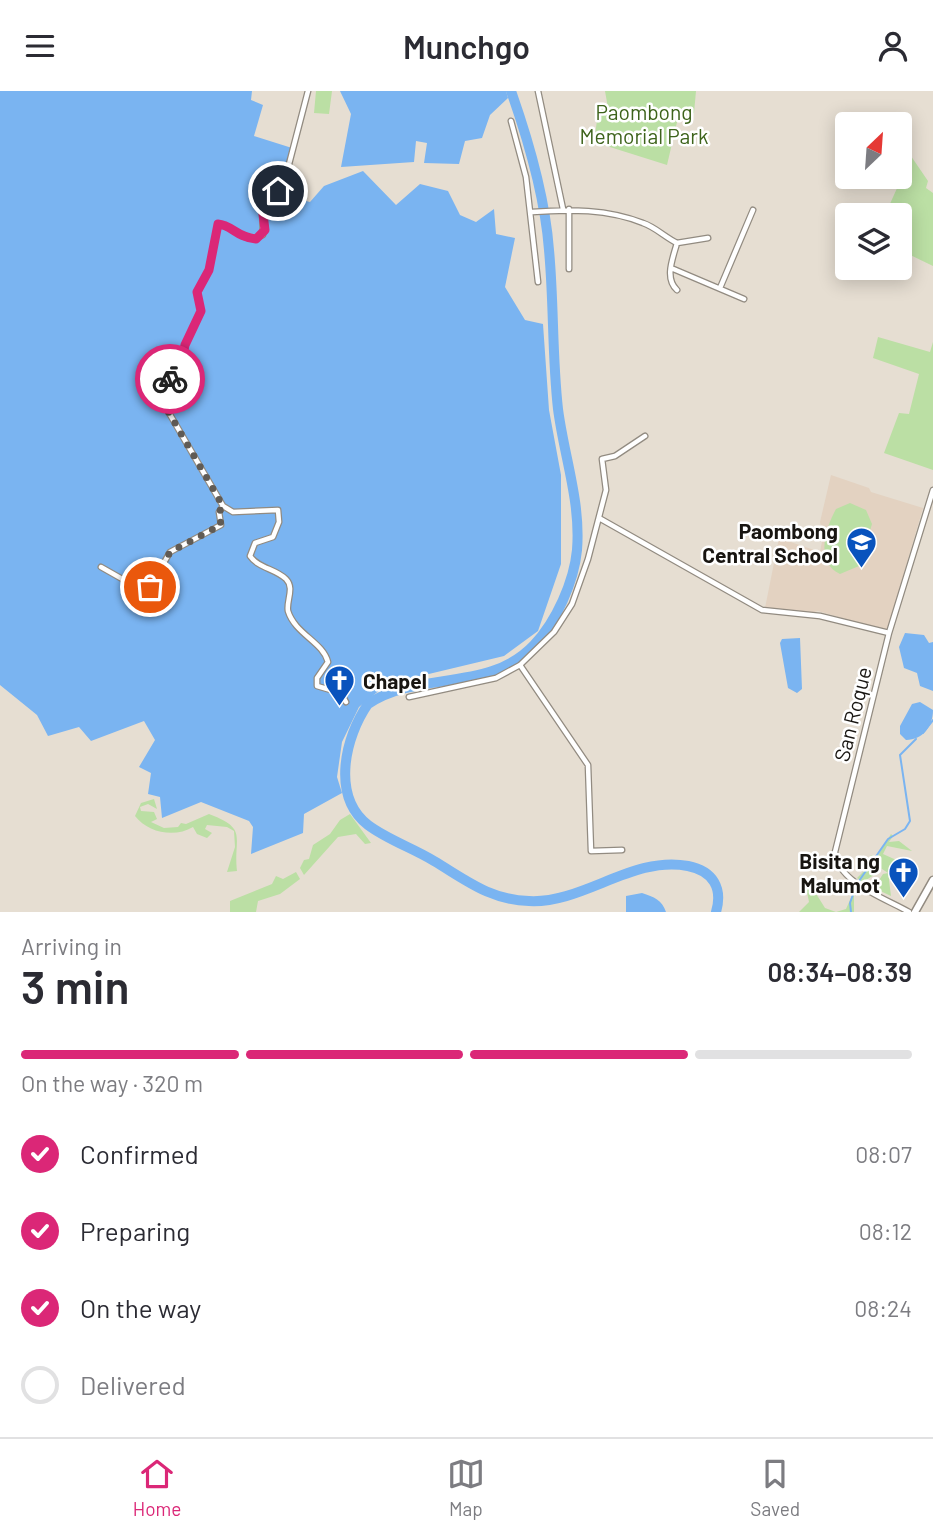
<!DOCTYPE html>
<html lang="en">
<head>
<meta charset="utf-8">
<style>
	:root { --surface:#fff; --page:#f7f7f7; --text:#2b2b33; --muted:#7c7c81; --line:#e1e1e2; --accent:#db2777 }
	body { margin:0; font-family:Barlow,sans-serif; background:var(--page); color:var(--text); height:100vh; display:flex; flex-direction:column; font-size:26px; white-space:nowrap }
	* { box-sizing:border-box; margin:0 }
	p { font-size:23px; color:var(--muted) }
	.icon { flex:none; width:38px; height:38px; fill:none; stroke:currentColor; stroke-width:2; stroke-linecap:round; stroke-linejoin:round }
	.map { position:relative; height:821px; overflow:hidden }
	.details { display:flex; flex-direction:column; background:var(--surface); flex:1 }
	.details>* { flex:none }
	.needle { width:46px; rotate:25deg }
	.buttons { position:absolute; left:835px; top:21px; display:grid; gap:14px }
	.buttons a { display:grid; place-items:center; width:77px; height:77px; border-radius:7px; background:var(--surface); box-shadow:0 4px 18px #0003; font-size:35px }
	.pin { position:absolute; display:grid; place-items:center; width:60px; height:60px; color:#fff; margin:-30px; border:4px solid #fff; border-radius:50%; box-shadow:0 2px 7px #0007 }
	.courier { position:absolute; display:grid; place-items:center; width:70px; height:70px; margin:-35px; border:5px solid #db2777; border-radius:50%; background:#fff; color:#222; box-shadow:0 2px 9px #0007 }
	.head em { font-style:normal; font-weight:600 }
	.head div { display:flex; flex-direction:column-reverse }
	.head { display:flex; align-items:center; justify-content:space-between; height:119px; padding:0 21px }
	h1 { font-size:46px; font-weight:600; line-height:52px }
	.bar { display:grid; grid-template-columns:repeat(4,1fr); gap:10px 7px; align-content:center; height:84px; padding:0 21px }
	.bar i { height:9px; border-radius:5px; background:var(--line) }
	.bar .on { background:var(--accent) }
	.bar p { grid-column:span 4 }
	ol { padding:0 21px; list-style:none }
	li { display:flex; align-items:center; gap:21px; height:77px }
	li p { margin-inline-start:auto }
	li .icon { padding:7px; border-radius:50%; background:var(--accent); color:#fff; stroke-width:4 }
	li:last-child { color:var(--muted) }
	li i { width:38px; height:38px; border:4px solid var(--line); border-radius:50% }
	header { display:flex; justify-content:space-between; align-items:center; height:91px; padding:0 21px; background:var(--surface); font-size:32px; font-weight:600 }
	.menu { display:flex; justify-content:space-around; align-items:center; height:98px; border-top:2px solid var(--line); background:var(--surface); font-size:19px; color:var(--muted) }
	.menu a { display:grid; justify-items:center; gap:4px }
	.menu .on { color:var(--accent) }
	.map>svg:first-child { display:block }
	.education { fill:#e3d2c1 }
	.green { fill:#bbdfa4 }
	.water { fill:#7ab4f1 }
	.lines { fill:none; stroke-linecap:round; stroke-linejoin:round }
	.stream { stroke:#7ab4f1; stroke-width:2 }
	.river { stroke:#7ab4f1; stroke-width:10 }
	.minor-casing { stroke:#928b81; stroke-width:7 }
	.tertiary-casing { stroke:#928b81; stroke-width:9 }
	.minor { stroke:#fff; stroke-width:4.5 }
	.tertiary { stroke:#fff; stroke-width:6 }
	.done { stroke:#605b55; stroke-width:7; stroke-dasharray:0 12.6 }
	.route { stroke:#db2777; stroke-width:9 }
	.labels { text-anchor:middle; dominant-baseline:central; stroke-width:5; stroke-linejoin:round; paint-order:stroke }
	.park-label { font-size:21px; fill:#3d631b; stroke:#fff }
	.poi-label { font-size:21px; font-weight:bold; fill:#181511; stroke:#fff; text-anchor:end }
	.street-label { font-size:21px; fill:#181511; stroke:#fff }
</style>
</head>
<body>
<header><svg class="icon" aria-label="menu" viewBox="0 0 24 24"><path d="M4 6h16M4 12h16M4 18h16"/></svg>Munchgo<svg class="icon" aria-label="person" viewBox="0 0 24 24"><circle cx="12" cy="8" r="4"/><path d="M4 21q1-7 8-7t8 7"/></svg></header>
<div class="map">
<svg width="933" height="821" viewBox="0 0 933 821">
	<rect width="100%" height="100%" fill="#e6ded2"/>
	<path class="education" d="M831,384l38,13 2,4 52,16 -36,123 -69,-20 -10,3 -43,-6 14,-70 41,14 3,-16 -3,-14z"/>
	<path class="green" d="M316,0h16l-3,23 -15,-1z
		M605,0h91l-2,22 -16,5 -11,47 -73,-23 5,-36 9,2z
		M900,49l28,41 -2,7 7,5v73l-31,-15 -2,-36h-15l17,-38 -2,-3z
		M878,246l52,15 3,-10v128l-49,-17 15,-40 10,1 10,-40 -46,-16z
		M850,412l16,7 6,14 -13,42 -19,8c-25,-12 -15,-45 -4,-65z
		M154,708l3,10 -9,-5 -8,3 1,4 13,1 3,7 -6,3 13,6 14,-1 3,-4 5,1 23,-10c40,15 24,23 28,57l-10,1 8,-25 -1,-16 -7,-4 -20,-2 -2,4 7,4 -5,5 -10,-4 -4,-7c-18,11 -45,6 -58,-11l6,-13z
		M350,723l21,29 -6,1 -9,-10 -18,3 -34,38 -4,-7 4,-8 5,-1 4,-14 17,-11 10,-14z
		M891,743l2,2 -4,6 10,-1 13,10 -25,-5 -4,8 31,14 -13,13 -12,-1 2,16 -17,-8 9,-14 5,-1 -12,-8 -2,10 -11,7 -6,-4 9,-9 5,-14 6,2z
		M296,781l4,7 -20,15 -22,7 -2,11h-26v-11l42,-17 4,-8 7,3z
		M810,793l15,24 11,4 10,-3 8,-18v21h-55l10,-10 -3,-15z"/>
	<path class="water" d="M0,0h252l-1,9 12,5 -9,31 38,12 -11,47 29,7 14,-16 39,-15 33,34 24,-21 28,7 12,24 16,7 18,-13 2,25 19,4 -10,49 20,33 18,4 6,86 12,65v89l-23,67 -34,25 -117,28 -28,23 -17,35 -5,35 5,16 -38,21 -1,19 -52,21 2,-27 -4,-6 -48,-19 -39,16 -2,-21 -12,-3 3,-21 -12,-6 16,-27 -11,-19 -53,20 -12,-14 -31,9 -11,-21 -37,-30z
		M340,0h166l2,7 -18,17 -8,23 -17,3 -6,23 -35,-1 3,-20 -11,-2 -2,21 -73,5 10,-53z
		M905,542l19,2 5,8 4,-1v49l-13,-5 -3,-13 -13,-5 -5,-21z
		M800,547l2,51 -5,4 -9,-5 -8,-45 2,-4z
		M920,611l13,8c0,16 -10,30 -27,30l-6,-6v-8l12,-22z
		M642,802c12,4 20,7 24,19h-40v-16z"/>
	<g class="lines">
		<path class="stream" d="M923,642l10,-13
			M859,790l29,-42 17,-10 5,-8 -10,-66 16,-16
			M851,821l-1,-9 6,-17"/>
		<path class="river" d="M511,0c18,51 34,105 38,159 5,53 3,106 9,159 6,47 23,93 19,141 -3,32 -21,72 -43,95 -45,48 -116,25 -166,59 -23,33 -37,92 0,121 20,15 45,23 66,36 32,19 56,39 95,40 54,3 104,-46 159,-35 25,5 35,22 28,46"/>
		<defs>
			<path id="minor" d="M308,0l-26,100h-14l-6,15 1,29c-20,11 -28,-9 -45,-11l-9,46 -12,22 4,19 -16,34 -5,24 -12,12 -14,6 69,119 10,6 45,-2 1,12 -6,15 -18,6 -5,13c8,12 26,13 36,23 9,9 0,22 2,32 7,23 35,31 40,51l-11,16v8l24,7 5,9
				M538,0l25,118
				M511,30l15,56 12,105
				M532,121c37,-3 76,-3 111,11 12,4 22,14 34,20 -4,15 -13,35 0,47
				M677,152l31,-5
				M671,177l73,31
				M569,178v-60
				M720,197l33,-78
				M599,427l163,92 58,6 69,17
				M101,476l46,26 23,-41 51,-27 -2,-13 4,-6
				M520,574l68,100 3,86 31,-1
				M409,606l87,-19 24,-13 34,-33 18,-28 16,-45 18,-69 -4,-31 13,-3 30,-20
				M909,821c-24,-14 -71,-29 -74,-60l54,-219 44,-143"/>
			<path id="tertiary" d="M915,821l18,-32"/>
		</defs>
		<use href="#minor" class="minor-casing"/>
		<use href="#tertiary" class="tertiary-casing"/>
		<use href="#minor" class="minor"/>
		<use href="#tertiary" class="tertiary"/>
	</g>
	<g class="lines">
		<path class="done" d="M150,496l20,-35 51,-27 -2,-13 4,-6 -69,-119 16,-8"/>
		<path class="route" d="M170,288l10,-10 5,-24 16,-34 -4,-19 12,-22 9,-46c14,1 18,13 38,15l9,-9 -3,-24 3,-12 13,-3"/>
	</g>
	<defs>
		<symbol id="school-pin" viewBox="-11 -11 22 30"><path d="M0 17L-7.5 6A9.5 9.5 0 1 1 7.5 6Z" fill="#0953bd" stroke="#fff"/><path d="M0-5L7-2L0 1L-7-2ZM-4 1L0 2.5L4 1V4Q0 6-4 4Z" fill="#fff"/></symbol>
		<symbol id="church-pin" viewBox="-11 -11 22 30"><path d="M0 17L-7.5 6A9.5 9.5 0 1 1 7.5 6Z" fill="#0953bd" stroke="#fff"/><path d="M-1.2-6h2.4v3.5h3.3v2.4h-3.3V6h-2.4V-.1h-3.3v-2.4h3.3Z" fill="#fff"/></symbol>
	</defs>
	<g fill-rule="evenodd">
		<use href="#school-pin" x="844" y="434" width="35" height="47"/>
		<use href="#church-pin" x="322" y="572" width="35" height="47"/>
		<use href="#church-pin" x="886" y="764" width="35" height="47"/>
	</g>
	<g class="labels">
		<g class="park-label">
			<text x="644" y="20">Paombong<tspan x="644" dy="24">Memorial Park</tspan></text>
		</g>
		<g class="poi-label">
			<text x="838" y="439">Paombong<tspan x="838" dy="24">Central School</tspan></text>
			<text x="363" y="589" text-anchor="start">Chapel</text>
			<text x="880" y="769">Bisita ng<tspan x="880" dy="24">Malumot</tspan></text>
		</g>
		<g class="street-label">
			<text transform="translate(852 623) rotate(-76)">San Roque</text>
		</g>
	</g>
</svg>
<div class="buttons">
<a><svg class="needle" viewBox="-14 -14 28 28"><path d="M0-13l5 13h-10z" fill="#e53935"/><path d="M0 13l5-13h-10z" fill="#7c7c81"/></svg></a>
<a><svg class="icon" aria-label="layers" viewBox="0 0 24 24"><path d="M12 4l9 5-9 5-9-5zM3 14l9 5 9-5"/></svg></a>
</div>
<div class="pin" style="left:150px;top:496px;background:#ea580c"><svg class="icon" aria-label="bag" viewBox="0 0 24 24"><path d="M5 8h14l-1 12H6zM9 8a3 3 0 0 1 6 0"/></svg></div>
<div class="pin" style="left:278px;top:100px;background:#1f2937"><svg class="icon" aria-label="home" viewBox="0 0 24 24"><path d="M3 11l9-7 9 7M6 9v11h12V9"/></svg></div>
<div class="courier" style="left:170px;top:288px"><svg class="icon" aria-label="bike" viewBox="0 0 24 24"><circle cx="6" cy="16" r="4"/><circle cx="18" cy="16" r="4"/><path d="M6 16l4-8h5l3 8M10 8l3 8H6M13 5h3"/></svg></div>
</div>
<section class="details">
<div class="head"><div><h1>3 min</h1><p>Arriving in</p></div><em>08:34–08:39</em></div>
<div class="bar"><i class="on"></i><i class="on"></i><i class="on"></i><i></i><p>On the way · 320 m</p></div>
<ol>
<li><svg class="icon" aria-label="check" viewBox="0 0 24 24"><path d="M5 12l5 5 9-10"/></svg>Confirmed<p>08:07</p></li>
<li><svg class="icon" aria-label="check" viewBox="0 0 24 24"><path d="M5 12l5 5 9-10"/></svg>Preparing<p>08:12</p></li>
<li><svg class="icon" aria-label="check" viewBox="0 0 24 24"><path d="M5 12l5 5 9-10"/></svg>On the way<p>08:24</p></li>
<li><i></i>Delivered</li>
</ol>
</section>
<nav class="menu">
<a class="on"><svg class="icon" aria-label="home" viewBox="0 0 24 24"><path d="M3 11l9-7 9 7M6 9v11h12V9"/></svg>Home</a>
<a><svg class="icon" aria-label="map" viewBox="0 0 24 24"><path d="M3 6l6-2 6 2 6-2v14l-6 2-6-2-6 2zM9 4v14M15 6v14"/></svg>Map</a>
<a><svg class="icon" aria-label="saved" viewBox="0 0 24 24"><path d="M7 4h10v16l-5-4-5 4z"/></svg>Saved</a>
</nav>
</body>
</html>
